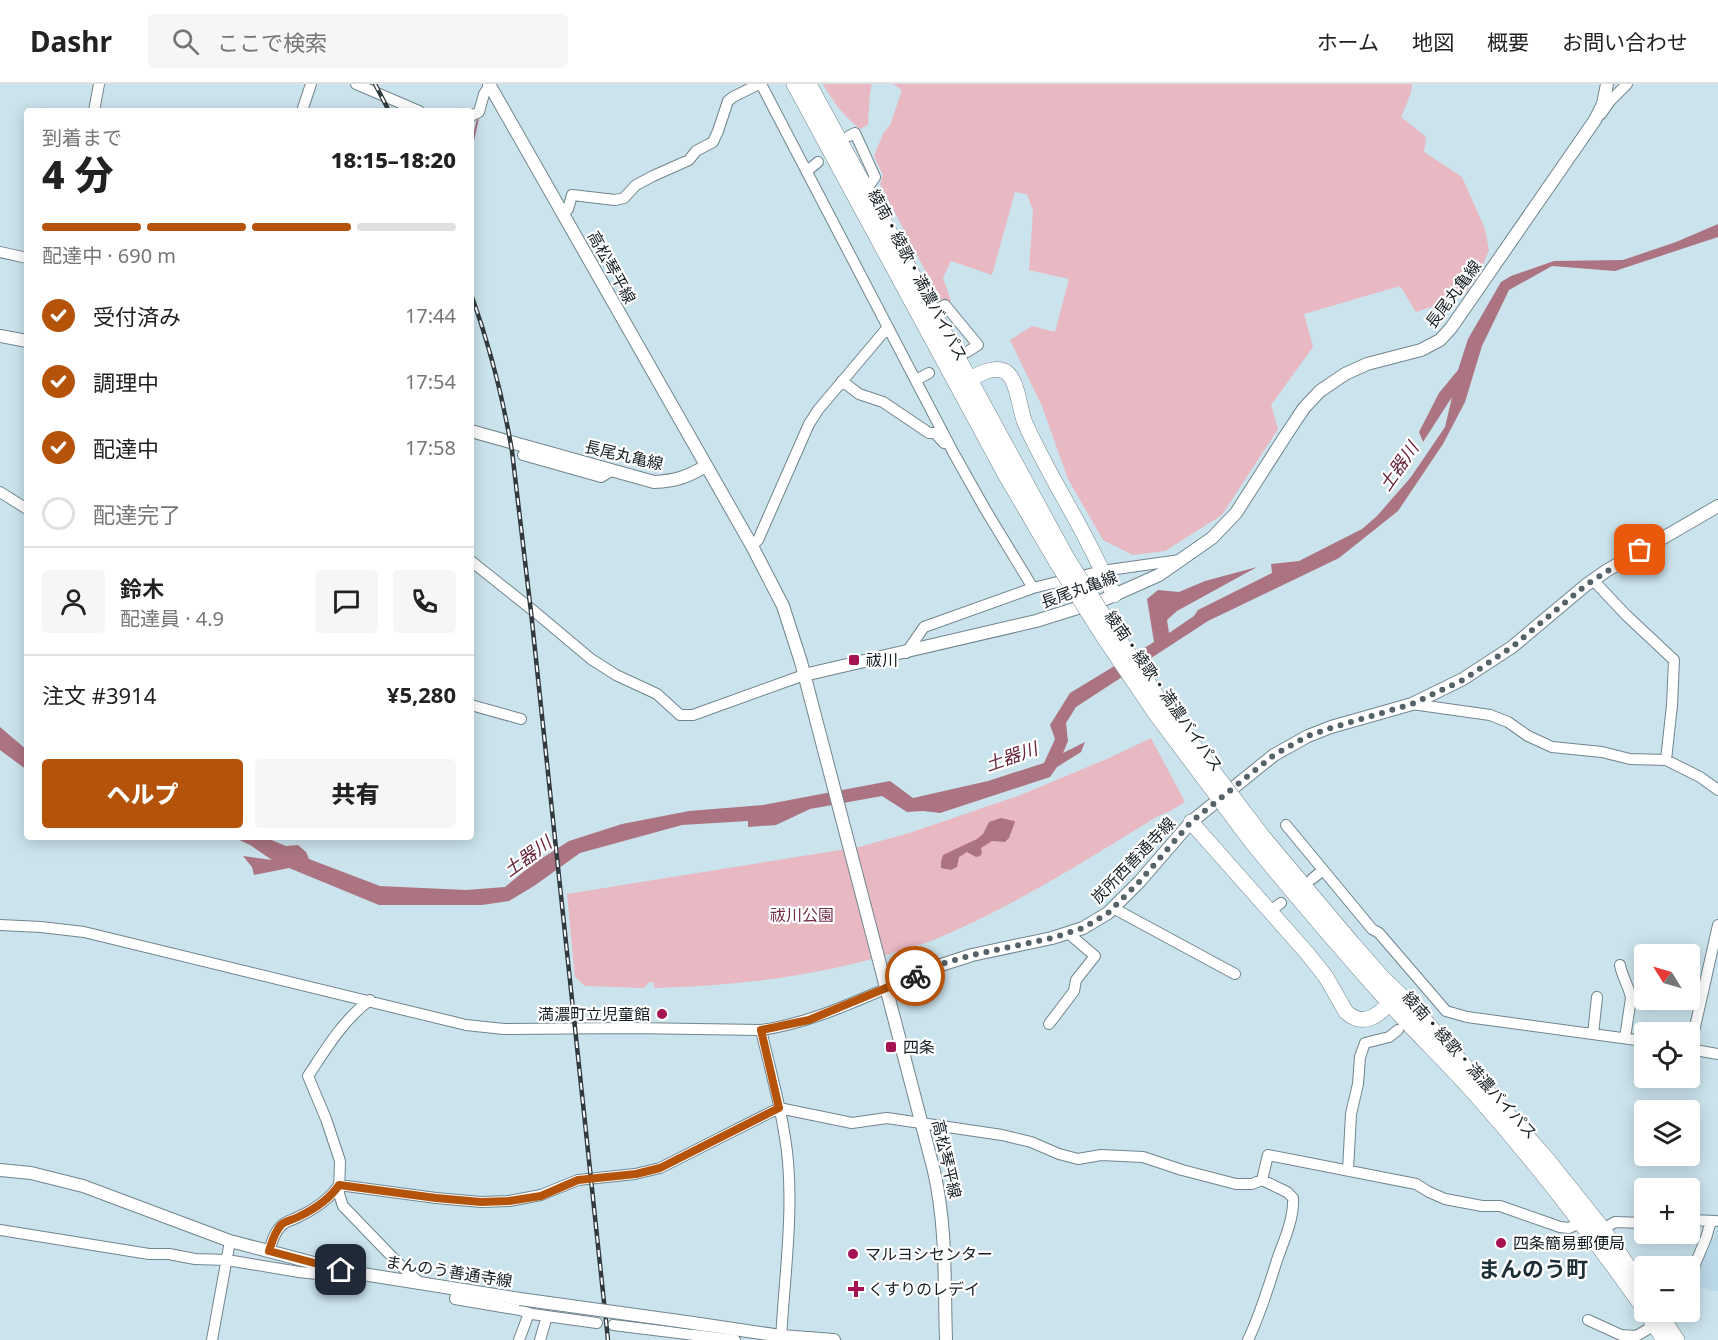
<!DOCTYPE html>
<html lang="ja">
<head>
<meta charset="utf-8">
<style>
	:root { --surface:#fff; --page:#f6f6f6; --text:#222; --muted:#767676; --line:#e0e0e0; --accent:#b45309 }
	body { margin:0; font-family:"Noto Sans","Noto Sans JP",sans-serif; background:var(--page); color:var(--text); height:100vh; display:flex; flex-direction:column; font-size:22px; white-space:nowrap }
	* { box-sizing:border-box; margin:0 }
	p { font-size:20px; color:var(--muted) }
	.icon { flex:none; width:33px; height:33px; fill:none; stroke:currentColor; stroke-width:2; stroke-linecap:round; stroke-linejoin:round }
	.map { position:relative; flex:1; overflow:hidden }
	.sheet { position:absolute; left:24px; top:24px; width:450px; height:732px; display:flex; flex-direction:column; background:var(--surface); border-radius:6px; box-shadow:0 3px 15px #0003 }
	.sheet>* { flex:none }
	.needle { width:39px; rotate:307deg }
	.buttons { position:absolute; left:1634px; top:860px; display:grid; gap:12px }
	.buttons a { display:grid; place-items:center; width:66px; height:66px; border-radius:6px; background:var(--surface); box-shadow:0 3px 15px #0003; font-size:30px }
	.pin { position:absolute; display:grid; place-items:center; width:51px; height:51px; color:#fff; margin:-26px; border-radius:12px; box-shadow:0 3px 9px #0006 }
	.courier { position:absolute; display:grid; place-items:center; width:60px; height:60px; margin:-30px; border:4px solid #b45309; border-radius:50%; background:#fff; color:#222; box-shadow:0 2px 8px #0007 }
	.headline em { font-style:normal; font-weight:800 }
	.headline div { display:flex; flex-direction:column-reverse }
	.headline { display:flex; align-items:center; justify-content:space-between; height:102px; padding:0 18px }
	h1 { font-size:39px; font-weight:800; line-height:45px }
	.bar { display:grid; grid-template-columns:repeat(4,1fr); gap:9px 6px; align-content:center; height:72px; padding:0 18px }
	.bar i { height:8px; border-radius:4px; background:var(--line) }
	.bar .selected { background:var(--accent) }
	.bar p { grid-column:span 4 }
	.line { display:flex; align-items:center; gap:15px; padding:0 18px; border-top:2px solid var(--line) }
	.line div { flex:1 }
	.round { display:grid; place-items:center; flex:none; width:63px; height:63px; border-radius:6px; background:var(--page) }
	ol { padding:0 18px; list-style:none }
	li { display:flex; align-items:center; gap:18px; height:66px }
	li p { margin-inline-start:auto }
	li .icon { padding:6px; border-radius:50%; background:var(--accent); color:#fff; stroke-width:4 }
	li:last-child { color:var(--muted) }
	li i { width:33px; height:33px; border:3px solid var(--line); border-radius:50% }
	.cta { display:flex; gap:12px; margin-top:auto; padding:12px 18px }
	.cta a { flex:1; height:69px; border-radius:6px; background:var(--accent); color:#fff; font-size:24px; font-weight:800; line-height:69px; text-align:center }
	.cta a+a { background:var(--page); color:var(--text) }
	header { display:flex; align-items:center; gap:36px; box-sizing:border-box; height:84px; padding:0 30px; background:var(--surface); border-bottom:2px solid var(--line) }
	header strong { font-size:28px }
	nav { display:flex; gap:33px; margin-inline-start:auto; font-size:21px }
	.search { width:420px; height:54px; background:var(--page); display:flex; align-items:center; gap:15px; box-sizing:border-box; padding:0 21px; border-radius:6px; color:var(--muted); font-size:22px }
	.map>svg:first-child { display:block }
	.built { fill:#bad8e6 }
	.green { fill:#e8b8c3 }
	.water { fill:#ac7482 }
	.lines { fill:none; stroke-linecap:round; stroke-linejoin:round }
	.stream { stroke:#ac7482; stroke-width:2 }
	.minor-casing { stroke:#70858e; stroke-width:12 }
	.major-casing { stroke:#70858e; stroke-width:14 }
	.highway-casing { stroke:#70858e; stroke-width:16 }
	.minor { stroke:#fff; stroke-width:10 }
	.major { stroke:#fff; stroke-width:12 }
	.highway { stroke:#fff; stroke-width:15 }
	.rail-casing { stroke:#303a3f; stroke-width:4.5 }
	.rail { stroke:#fff; stroke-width:2; stroke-dasharray:7; stroke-linecap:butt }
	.major-bridge-casing { stroke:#70858e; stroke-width:14; stroke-linecap:butt }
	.highway-bridge-casing { stroke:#70858e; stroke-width:16; stroke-linecap:butt }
	.major-bridge { stroke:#fff; stroke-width:12 }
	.highway-bridge { stroke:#fff; stroke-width:15 }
	.done { stroke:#556369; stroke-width:6; stroke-dasharray:0 10.8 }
	.route { stroke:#b45309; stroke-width:8 }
	.poi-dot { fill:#a51352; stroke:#fff; stroke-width:2 }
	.labels { text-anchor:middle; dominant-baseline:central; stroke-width:4.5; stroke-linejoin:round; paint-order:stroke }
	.street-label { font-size:16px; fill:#161e22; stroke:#fff }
	.poi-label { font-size:16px; fill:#161e22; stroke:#fff; text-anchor:start }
	.park-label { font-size:16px; fill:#732d43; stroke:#fff }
	.water-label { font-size:18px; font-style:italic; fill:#682239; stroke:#fff }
	.district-label { font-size:22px; font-weight:bold; fill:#1d3037; stroke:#fff }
</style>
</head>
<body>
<header>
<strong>Dashr</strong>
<div class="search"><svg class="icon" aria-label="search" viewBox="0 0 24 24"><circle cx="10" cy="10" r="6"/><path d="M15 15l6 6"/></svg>ここで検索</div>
<nav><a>ホーム</a><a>地図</a><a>概要</a><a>お問い合わせ</a></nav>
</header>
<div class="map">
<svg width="1718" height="1256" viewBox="0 0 1718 1256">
	<rect width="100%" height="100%" fill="#cbe3ec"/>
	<path class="built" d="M1718,1142v65h-8l-17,-7z"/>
	<path class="green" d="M823,0h49c-3,7 -3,31 -4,41l-8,4c-15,-12 -28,-28 -37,-45z
		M893,0h519l-1,9 -10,24 25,20 -2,15 38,25 23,52 4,21 -7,17 -15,24 -21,11 -30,10 -16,-26 -96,28 9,33 -42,58 7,24 -56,86 -57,36 -32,4 -30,-15 -35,-61 -26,-73 -32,-66 22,-14 23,6 14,-53 -40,-9 4,-59 -6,-17 -12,-2 -23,83 -41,-14 -8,17 8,23h-10l-61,-117 3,-9 -9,-19 9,-22 7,-9 12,-35z
		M1151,654l34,64 -15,9 -12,5c-73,45 -147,92 -227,125 -11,4 -23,7 -35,11 -76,24 -161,34 -242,36v-5l-5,-1 -5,6 -59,-2 -10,-9 -8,-83 292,-47 50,-14 109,-37 91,-38z"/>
	<path class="water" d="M1718,140v13l-103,34 -63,-5 -43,24 -27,56 -17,56 -22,42 -45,67 -59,47 -131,63 -132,86 -10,16 2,18 -5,12 22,-11 -4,10 -24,15 -7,10 -110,36 -17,-2 -16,1 -25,-16 -72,13 -34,16 -28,2v-6l-66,4 -102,28 -46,33 -25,15 -27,4h-103l-90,-37 -35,7 -2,-8 -9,-11 29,4 -22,-15 -17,-8h31l22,9 12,-1 8,7 3,7 71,27 86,4 39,-3 28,-23 36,-23 53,-17 67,-13 74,-6 127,-24 23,17 75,-17 56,-18 11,-24 -5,-14 20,-32 84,-51 -7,-43 11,-9 21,2 26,-11 52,-14 -80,44 -10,9 2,13 25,-17 4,-6 74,-37 -1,-9 28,-3 63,-32 15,-13 34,-39 34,-50 7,-30 -29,45 -4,-10 20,-39 19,-23 10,-31 33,-57 10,-6 43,-15 69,-1 53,-18z
		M0,643l27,23v20l-27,-20z
		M1001,734l13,3 1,1 -6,16 -4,4 -13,-1 -11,7 1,5 -2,3 -4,1 -9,-5 -8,5 -2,10 -6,3 -10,-2v-6l2,-7 34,-16 6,-5 6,-12z"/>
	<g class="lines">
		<path class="stream" d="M471,66l7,-32"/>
		<defs>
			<path id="minor" d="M356,0l63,27
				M761,0l192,368 32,57 48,79
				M94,27l5,-27
				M302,27l9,-27
				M1601,30l9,-13 17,-17
				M471,32l8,-4 5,-18 6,-9
				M849,52l6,-3 20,44 -4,6 -11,5
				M807,87l11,-9
				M563,130l5,-5 4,-14 43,5 9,-2 12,-13 17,-9 36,-16 7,-9 17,-9 5,-11 10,-30 5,-4 26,-13
				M0,168l27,6
				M932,227l13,-6 33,40 -11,7
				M916,296l13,-7
				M842,297l17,13 24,8 46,31h6l9,10
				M523,371l78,22 10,-6
				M0,408l27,17
				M752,462l6,-6 51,-116 9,-14 70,-83
				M471,477l64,51 56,47 25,16 41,19 23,21h13l111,-40
				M1593,496l33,35 48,45 -2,45 -6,55
				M906,569l18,-26 109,-39 69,-17 78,-11
				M1412,620l78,11 18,7 20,14 24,11 50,5 28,7 36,1 34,17 18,13
				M471,621l50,14
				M1286,741l86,104 7,4 67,78 21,6 177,24
				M1312,795l11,-9
				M1113,824l122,66
				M1270,827l11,-8
				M0,841l41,2 43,5 382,93 38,4 127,-1 130,2c44,-6 84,-24 124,-41
				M1620,881c2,12 9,21 11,33l-6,40
				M370,916c-27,20 -44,49 -62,76l18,43 14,42 -1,33 4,12 56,58 22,20
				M1049,940l25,-33 2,-11 19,-24 -27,-23
				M761,946c10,43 23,88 27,131 5,59 -4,120 -7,179
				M1593,950l4,-37
				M1689,965l29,5
				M1690,965l28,-124
				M1348,1086l3,-56 7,-30 2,-27 5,-14 24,-6 9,-7
				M1262,1096l6,-25 148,29 13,8 16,7 37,7h18l60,21 9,1 13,-6
				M1689,1136l27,1
				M1603,1145l12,-7 29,1
				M0,1146l149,24h20l26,5 32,1 72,12 28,3 14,-5
				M269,1167c3,-9 5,-18 12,-25 4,-5 12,-6 17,-9 17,-8 31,-17 41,-32l97,13 45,4 28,-1 32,-6 37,-15 57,-6 25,-6 119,-60 73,15 35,-5 115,17 29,7 28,12 19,5 23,-4 42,2 39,13 54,14h16l10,-4 25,12 6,6c1,20 -8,40 -15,59 -9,28 -17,56 -30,83
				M1689,1195l17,-41 5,-17
				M457,1205l-2,10 65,11 12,4 65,9
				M1588,1236l33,15 15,1 28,-16 9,-9
				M613,1241l122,15
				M212,1256l18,-99
				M519,1256l10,-27
				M540,1256l7,-24"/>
			<path id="major" d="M489,0l263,462 31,60 18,56 133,509c13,58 10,111 12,169
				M0,252l27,5
				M471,347l183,51c22,-1 33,-5 52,-16
				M804,591l232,-54 67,-21 56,-25 53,-37 24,-25 50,-78 18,-27 16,-17 25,-17 22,-10 54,-14 19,-10 11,-12 144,-208 8,-16 4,-20
				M885,905l56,-24 31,-10 80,-17 31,-10 25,-15 32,-32 51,-59 83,-67 34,-19 23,-9 81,-23 51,-25 49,-32 74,-62 20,-14 112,-65
				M0,1086l31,3 52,13 147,55 114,30 176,28
				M693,1239l88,13 53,4"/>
			<path id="highway" d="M794,0l212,392 51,87
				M809,0l258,474
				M963,299c11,-6 30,-19 43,-11 12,8 13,36 19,51 16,36 37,71 56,106 12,22 22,44 33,66
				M1191,738l116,131 19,24 20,35c20,18 35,0 49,-14
				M1264,754l89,106 29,33 32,31 133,151 56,70 41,61
				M1253,760c48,58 97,116 148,172 27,29 55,56 81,86 58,66 111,135 162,207
				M1645,1227l19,29
				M1658,1227l19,29"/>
		</defs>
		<use href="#minor" class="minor-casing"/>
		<use href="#major" class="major-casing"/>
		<use href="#highway" class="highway-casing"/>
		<use href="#minor" class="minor"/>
		<use href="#major" class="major"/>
		<use href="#highway" class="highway"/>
		<defs>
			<path id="rail" d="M375,0l14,27
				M471,210c18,50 32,104 41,157l19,161 77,728"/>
		</defs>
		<use href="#rail" class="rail-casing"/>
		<use href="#rail" class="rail"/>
		<defs>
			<path id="major-bridge" d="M520,1215l173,24"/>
			<path id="highway-bridge" d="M1067,474l45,71 53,79 99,130
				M1057,479l46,73 52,77 98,131"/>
		</defs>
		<use href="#major-bridge" class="major-bridge-casing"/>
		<use href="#highway-bridge" class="highway-bridge-casing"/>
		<use href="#major-bridge" class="major-bridge"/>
		<use href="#highway-bridge" class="highway-bridge"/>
	</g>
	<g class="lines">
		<path class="done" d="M915,892l26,-12 31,-9 80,-17 31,-10 25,-15 32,-32 51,-59 83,-67 34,-19 23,-8 81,-24 51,-24 49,-33 74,-62 54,-35"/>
		<path class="route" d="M341,1186l-72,-19c3,-9 5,-18 12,-26 4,-4 11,-5 17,-8 17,-8 31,-17 41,-32l97,13 45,4 28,-1 32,-5 37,-16 58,-6 24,-6 119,-60 -18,-78 48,-10 106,-44"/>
	</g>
	<g class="poi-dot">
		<rect x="848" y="570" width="12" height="12" rx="3"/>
		<circle cx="662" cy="930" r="6"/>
		<rect x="885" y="957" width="12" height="12" rx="3"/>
		<circle cx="1501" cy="1159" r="6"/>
		<circle cx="853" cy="1170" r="6"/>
		<path d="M853 1196h6v6h6v6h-6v6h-6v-6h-6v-6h6z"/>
	</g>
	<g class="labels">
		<g class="street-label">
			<text transform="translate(612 183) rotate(61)">高松琴平線</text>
			<text transform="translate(918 191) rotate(62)">綾南・綾歌・満濃バイパス</text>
			<text transform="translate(1453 210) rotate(-53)">長尾丸亀線</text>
			<text transform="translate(624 371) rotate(13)">長尾丸亀線</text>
			<text transform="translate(1079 505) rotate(-20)">長尾丸亀線</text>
			<text transform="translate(1164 607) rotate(55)">綾南・綾歌・満濃バイパス</text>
			<text transform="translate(1133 776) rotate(-46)">炭所西善通寺線</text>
			<text transform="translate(1470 981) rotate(48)">綾南・綾歌・満濃バイパス</text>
			<text transform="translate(947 1075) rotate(77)">高松琴平線</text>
			<text transform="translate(449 1187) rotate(9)">まんのう善通寺線</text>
		</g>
		<g class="poi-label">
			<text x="866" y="576">祓川</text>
			<text x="650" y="930" text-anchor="end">満濃町立児童館</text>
			<text x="903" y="963">四条</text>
			<text x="1513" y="1159">四条簡易郵便局</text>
			<text x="865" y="1170">マルヨシセンター</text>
			<text x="868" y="1205">くすりのレデイ</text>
		</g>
		<g class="park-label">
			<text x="802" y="831">祓川公園</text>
		</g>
		<g class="water-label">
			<text transform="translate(1398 382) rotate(-55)">土器川</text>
			<text transform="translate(1011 672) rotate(-19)">土器川</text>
			<text transform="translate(527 772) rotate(-36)">土器川</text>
		</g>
		<g class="district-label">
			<text x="1533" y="1184">まんのう町</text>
		</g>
	</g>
</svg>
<div class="buttons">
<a><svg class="needle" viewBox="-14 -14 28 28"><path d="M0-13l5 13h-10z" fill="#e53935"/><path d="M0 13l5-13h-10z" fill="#767676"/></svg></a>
<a><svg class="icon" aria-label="locate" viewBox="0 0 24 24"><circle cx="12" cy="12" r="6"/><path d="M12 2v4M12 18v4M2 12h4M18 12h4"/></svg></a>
<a><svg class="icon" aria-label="layers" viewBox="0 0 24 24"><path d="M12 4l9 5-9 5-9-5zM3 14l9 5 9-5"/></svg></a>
<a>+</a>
<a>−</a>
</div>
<div class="pin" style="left:1640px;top:466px;background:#ea580c"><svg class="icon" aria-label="bag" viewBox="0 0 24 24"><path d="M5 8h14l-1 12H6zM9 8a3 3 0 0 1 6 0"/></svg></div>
<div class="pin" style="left:341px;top:1186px;background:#1f2937"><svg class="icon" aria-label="home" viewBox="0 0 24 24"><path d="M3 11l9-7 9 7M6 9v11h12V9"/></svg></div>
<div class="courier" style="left:915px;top:892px"><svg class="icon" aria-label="bike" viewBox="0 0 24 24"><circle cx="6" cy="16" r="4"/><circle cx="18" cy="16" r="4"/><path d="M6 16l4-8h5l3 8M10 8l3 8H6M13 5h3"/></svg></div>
<section class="sheet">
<div class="headline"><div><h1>4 分</h1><p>到着まで</p></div><em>18:15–18:20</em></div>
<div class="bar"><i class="selected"></i><i class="selected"></i><i class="selected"></i><i></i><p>配達中 · 690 m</p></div>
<ol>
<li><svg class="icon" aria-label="check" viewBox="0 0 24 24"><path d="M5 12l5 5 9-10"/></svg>受付済み<p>17:44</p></li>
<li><svg class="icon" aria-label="check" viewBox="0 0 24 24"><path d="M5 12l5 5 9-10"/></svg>調理中<p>17:54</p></li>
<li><svg class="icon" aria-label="check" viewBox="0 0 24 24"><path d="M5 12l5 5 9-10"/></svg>配達中<p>17:58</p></li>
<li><i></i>配達完了</li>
</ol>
<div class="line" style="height:108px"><a class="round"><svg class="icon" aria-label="person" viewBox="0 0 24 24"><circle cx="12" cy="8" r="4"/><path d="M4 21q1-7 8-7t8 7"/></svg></a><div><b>鈴木</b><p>配達員 · 4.9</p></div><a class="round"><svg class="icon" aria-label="chat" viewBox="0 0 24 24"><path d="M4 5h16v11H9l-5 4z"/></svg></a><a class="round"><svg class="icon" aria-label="phone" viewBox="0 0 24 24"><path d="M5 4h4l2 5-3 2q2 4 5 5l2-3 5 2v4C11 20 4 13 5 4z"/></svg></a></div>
<div class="line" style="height:78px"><div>注文 #3914</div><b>¥5,280</b></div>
<div class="cta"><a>ヘルプ</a><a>共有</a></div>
</section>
</div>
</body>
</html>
